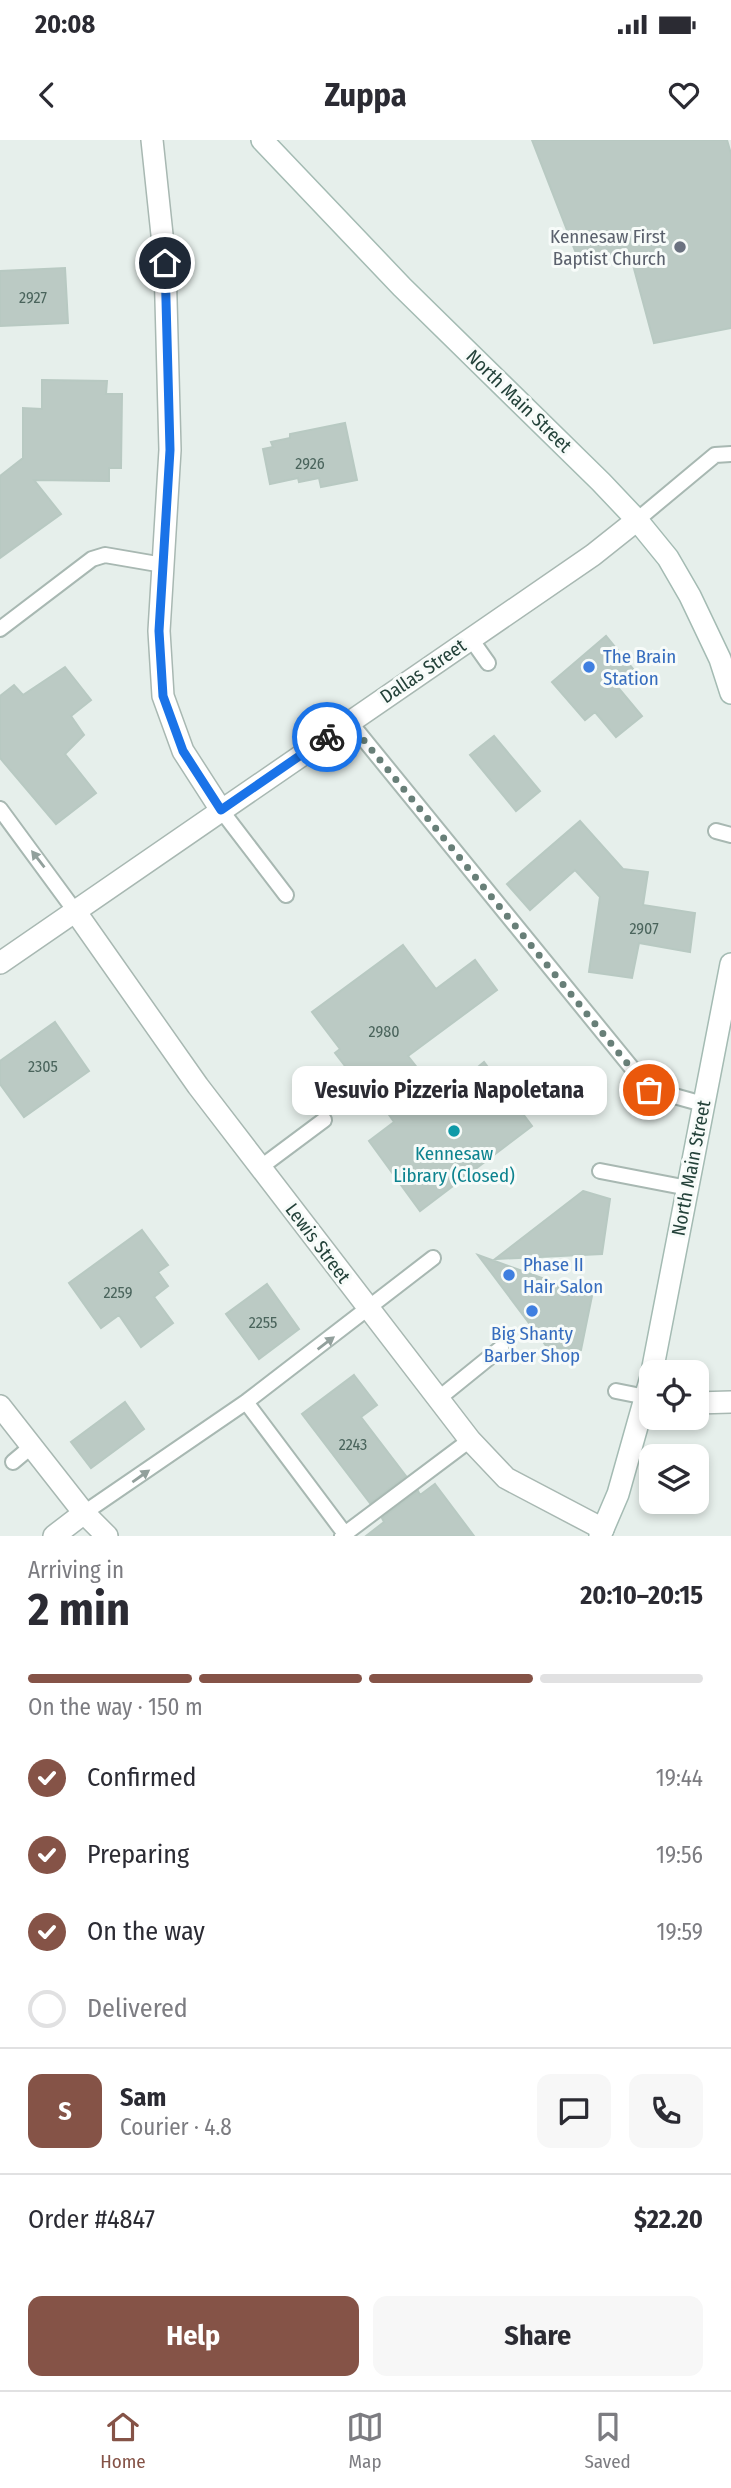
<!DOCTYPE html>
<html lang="en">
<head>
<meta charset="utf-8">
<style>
	:root { --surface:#fff; --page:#f7f7f7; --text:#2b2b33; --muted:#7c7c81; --line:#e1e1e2; --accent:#855347 }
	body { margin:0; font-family:"Fira Sans Condensed",sans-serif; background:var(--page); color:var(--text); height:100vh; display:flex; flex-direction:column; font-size:26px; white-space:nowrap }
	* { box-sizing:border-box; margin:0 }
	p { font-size:23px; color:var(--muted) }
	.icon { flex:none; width:38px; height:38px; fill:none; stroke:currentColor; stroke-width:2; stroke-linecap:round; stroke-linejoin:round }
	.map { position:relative; height:1396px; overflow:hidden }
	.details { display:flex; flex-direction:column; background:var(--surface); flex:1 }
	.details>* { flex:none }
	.tools { position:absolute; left:639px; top:1220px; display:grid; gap:14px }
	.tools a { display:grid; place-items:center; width:70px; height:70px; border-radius:14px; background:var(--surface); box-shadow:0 4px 10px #0003; font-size:35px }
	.pin { position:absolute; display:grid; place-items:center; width:60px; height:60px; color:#fff; margin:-30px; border:4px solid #fff; border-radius:50%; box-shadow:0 2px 7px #0007 }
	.courier { position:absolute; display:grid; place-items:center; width:70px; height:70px; margin:-35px; border:5px solid #1a73e8; border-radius:50%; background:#fff; color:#222; box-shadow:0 2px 9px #0007 }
	.bubble { position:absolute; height:49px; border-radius:14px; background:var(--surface); box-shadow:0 4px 10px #0003; font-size:23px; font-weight:700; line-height:49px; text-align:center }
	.headline em { font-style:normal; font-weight:700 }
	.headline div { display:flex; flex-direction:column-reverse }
	.headline { display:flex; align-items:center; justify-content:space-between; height:119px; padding:0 28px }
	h1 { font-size:46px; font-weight:700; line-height:52px }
	.bar { display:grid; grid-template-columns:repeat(4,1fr); gap:10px 7px; align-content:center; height:84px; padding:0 28px }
	.bar i { height:9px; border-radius:5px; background:var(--line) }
	.bar .active { background:var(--accent) }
	.bar p { grid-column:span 4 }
	.line { display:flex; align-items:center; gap:18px; padding:0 28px; border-top:2px solid var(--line) }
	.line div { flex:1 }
	.round { display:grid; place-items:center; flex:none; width:74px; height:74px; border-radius:14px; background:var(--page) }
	ol { padding:0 28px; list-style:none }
	li { display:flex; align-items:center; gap:21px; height:77px }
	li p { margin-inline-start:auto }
	li .icon { padding:7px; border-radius:50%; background:var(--accent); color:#fff; stroke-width:4 }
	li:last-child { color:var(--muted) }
	li i { width:38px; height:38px; border:4px solid var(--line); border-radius:50% }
	.primary-button { display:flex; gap:14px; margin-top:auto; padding:14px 28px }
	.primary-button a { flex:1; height:80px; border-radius:14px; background:var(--accent); color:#fff; font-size:28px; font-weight:700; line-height:80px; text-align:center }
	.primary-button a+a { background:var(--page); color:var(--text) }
	.status { display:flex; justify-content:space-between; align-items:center; height:49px; padding:0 35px; background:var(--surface); direction:ltr }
	.status svg { height:19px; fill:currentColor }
	header { display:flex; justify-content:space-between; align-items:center; height:91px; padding:0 28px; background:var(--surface); font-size:32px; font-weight:700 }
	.tab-bar { display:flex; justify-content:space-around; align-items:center; height:98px; border-top:2px solid var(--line); background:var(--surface); font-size:19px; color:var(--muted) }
	.tab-bar a { display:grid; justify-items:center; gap:4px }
	.tab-bar .active { color:var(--accent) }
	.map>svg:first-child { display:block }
	.building { fill:#bbcac4; stroke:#b8c9c2; stroke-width:2 }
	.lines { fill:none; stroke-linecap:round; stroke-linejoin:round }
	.service-casing { stroke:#a8b8b2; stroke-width:18 }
	.minor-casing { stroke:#a8b8b2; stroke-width:24 }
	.tertiary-casing { stroke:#a8b8b2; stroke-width:24 }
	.secondary-casing { stroke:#a4bbb3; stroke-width:24 }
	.service { stroke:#fff; stroke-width:14 }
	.minor { stroke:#fff; stroke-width:21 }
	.tertiary { stroke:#fff; stroke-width:21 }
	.secondary { stroke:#fff; stroke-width:21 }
	.oneway { fill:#92a09c }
	.done { stroke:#687f78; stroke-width:7; stroke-dasharray:0 12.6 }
	.route { stroke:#1a73e8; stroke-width:9 }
	.worship-dot { fill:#6b7280; stroke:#f7fbf9; stroke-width:2.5 }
	.shop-dot { fill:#3f7fe0; stroke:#f7fbf9; stroke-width:2.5 }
	.culture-dot { fill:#0f9aa8; stroke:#f7fbf9; stroke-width:2.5 }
	.labels { text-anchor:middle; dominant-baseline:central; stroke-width:6; stroke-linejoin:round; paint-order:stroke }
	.number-label { font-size:16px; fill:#4a645c }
	.worship-label { font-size:19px; fill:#5b616d; stroke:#f7fbf9; text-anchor:end }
	.street-label { font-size:19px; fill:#24423a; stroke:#f7fbf9 }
	.shop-label { font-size:19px; fill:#366cbe; stroke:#f7fbf9; text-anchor:start }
	.culture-label { font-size:19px; fill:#0d838f; stroke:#f7fbf9 }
</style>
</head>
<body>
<div class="status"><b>20:08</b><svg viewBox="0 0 49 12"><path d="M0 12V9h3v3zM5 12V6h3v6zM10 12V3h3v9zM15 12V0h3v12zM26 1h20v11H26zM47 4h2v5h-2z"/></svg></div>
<header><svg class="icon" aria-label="back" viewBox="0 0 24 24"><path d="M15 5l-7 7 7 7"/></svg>Zuppa<svg class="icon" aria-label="heart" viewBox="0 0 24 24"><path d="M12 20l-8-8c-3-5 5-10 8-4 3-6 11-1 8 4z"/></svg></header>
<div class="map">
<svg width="731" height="1396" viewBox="0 0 731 1396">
	<rect width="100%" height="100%" fill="#e6efeb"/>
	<path class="building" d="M532,0h195l4,14v174l-77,15 -25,-93 -50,11z
		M65,128l3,55 -68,3v-55z
		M42,240l65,1 -1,13h16l-1,74h-12v13l-75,-1 27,34 -61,44v-82l23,-18v-50l19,1z
		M345,283l12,57 -36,7 -2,-9 -20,4 -1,-4 -28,6 -7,-35 10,-2 -2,-5 19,-4v-4z
		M606,496l28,34 -18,15 26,31 -26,21 -21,-25 -10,8 -33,-38z
		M65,527l26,33 -20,16 13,19 -19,19 31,39 -40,31 -56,-66v-62l14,-11 9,10z
		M494,596l46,55 -24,20 -46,-56z
		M580,681l43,48 25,3 -5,33 52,8 -5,39 -51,-9 -7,35 -43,-6 11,-75 -25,-27 -45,40 -23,-26z
		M403,805l33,44 39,-29 22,30 -89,66 33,42 43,-36 48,64 -112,85 -51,-70 25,-19 -30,-43 -6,4 -23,-30 5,-4 -28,-37z
		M55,882l34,49 -65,46 -24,-33v-23z
		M583,1051l27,8 -8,55 -107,5z
		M142,1090l26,35 -10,7 10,14 -14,11 19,26 -32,24 -22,-32 -18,13 -32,-45z
		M478,1115l114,41 -11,54 -34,-3z
		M267,1144l32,45 -40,30 -33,-45z
		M354,1235l23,30 -16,12 45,59 -36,27 -68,-89z
		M125,1262l19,27 -53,39 -20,-26z
		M435,1344l39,52h-108l18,-14 -2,-4 36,-27 2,4z"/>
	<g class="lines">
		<defs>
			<path id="service" d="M637,380l78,-65 16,-1
				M0,489l92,-70 13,-4 58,10
				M471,499l17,24
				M349,581l300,368 54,15
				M0,669l75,102
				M221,670l65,85
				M716,691l15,4
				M261,1027l63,-47
				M600,1031l88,17
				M616,1251l30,6
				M438,1259l63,-51
				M246,1262l99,132
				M13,1322l19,-16
				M84,1373l162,-111 187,-144
				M342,1396l128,-96"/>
			<path id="minor" d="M152,0l13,123 5,187 -11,181 4,65 20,55 38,59
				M75,771l123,175 272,354 36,38 97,51
				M0,1266l84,107 23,23
				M54,1396l30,-23"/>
			<path id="tertiary" d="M0,823l593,-408 44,-35
				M696,1263l35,-1"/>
			<path id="secondary" d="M262,0l140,147 199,195 36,38 31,38 22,38 30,63 11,34
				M652,1232l79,-408
				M600,1396l18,-42 33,-117"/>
		</defs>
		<use href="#service" class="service-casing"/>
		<use href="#minor" class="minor-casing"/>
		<use href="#tertiary" class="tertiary-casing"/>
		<use href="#secondary" class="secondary-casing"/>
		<use href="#service" class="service"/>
		<use href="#minor" class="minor"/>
		<use href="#tertiary" class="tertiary"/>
		<use href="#secondary" class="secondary"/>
	</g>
	<defs><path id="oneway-solid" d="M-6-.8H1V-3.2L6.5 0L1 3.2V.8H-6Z" transform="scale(1.75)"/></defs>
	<g class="oneway">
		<use href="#oneway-solid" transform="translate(38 719) rotate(-128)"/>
		<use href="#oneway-solid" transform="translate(326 1203) rotate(-37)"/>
		<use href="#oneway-solid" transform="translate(141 1336) rotate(-35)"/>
	</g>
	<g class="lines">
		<path class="done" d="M327,597l22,-15 300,368"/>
		<path class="route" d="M165,123l5,187 -11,181 4,65 20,55 38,59 106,-73"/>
	</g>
	<circle class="worship-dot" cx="680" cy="107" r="7"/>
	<g class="shop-dot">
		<circle cx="589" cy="527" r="7"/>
		<circle cx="509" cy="1135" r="7"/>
		<circle cx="532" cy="1171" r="7"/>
	</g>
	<circle class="culture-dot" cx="454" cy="991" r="7"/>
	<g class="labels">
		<g class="number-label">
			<text x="33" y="157">2927</text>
			<text x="310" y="323">2926</text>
			<text x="644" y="788">2907</text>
			<text x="384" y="891">2980</text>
			<text x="43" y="926">2305</text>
			<text x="118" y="1152">2259</text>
			<text x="263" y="1182">2255</text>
			<text x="353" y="1304">2243</text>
		</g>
		<g class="worship-label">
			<text x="666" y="96">Kennesaw First<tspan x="666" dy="22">Baptist Church</tspan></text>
		</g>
		<g class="street-label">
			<text transform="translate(519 261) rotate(44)">North Main Street</text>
			<text transform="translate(423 531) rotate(-34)">Dallas Street</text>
			<text transform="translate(691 1028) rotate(-79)">North Main Street</text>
			<text transform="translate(318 1103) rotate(53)">Lewis Street</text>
		</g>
		<g class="shop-label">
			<text x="603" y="516">The Brain<tspan x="603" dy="22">Station</tspan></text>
			<text x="523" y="1124">Phase II<tspan x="523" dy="22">Hair Salon</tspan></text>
			<text x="532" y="1193" text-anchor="middle">Big Shanty<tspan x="532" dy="22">Barber Shop</tspan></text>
		</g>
		<g class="culture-label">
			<text x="454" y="1013">Kennesaw<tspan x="454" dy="22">Library (Closed)</tspan></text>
		</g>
	</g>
</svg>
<div class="tools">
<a><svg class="icon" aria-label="locate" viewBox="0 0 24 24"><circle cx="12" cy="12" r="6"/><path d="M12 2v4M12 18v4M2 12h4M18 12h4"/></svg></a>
<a><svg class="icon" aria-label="layers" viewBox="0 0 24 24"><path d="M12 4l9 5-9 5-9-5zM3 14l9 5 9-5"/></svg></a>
</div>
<div class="pin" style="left:649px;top:950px;background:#ea580c"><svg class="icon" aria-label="bag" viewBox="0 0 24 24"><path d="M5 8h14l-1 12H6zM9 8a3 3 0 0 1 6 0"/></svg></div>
<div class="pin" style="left:165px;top:123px;background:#1f2937"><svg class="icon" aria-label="home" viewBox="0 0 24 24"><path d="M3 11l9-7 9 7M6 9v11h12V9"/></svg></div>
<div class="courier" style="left:327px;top:597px"><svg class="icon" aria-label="bike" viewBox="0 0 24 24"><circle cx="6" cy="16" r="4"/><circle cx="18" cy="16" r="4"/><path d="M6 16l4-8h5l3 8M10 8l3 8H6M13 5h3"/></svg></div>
<div class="bubble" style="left:292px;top:926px;width:315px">Vesuvio Pizzeria Napoletana</div>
</div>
<section class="details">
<div class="headline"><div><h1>2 min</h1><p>Arriving in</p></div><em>20:10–20:15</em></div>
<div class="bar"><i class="active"></i><i class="active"></i><i class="active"></i><i></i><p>On the way · 150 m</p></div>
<ol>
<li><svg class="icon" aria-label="check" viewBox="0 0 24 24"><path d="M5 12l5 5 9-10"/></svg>Confirmed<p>19:44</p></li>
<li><svg class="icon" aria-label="check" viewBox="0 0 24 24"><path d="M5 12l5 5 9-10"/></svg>Preparing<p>19:56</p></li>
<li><svg class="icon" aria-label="check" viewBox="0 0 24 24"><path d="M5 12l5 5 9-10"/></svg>On the way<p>19:59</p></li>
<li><i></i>Delivered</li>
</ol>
<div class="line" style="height:126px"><b class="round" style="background:var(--accent);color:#fff">S</b><div><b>Sam</b><p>Courier · 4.8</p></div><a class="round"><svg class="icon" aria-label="chat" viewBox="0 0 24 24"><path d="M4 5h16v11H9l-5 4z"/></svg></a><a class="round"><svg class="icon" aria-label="phone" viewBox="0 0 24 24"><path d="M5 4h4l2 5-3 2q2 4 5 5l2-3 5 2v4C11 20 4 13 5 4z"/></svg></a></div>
<div class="line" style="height:91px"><div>Order #4847</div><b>$22.20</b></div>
<div class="primary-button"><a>Help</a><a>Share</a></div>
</section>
<nav class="tab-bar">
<a class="active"><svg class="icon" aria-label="home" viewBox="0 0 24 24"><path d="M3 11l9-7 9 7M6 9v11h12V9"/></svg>Home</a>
<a><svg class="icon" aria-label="map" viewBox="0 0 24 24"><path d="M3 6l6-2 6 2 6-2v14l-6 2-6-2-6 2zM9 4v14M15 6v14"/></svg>Map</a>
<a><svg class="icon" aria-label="saved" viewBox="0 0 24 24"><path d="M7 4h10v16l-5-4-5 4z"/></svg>Saved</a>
</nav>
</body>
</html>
